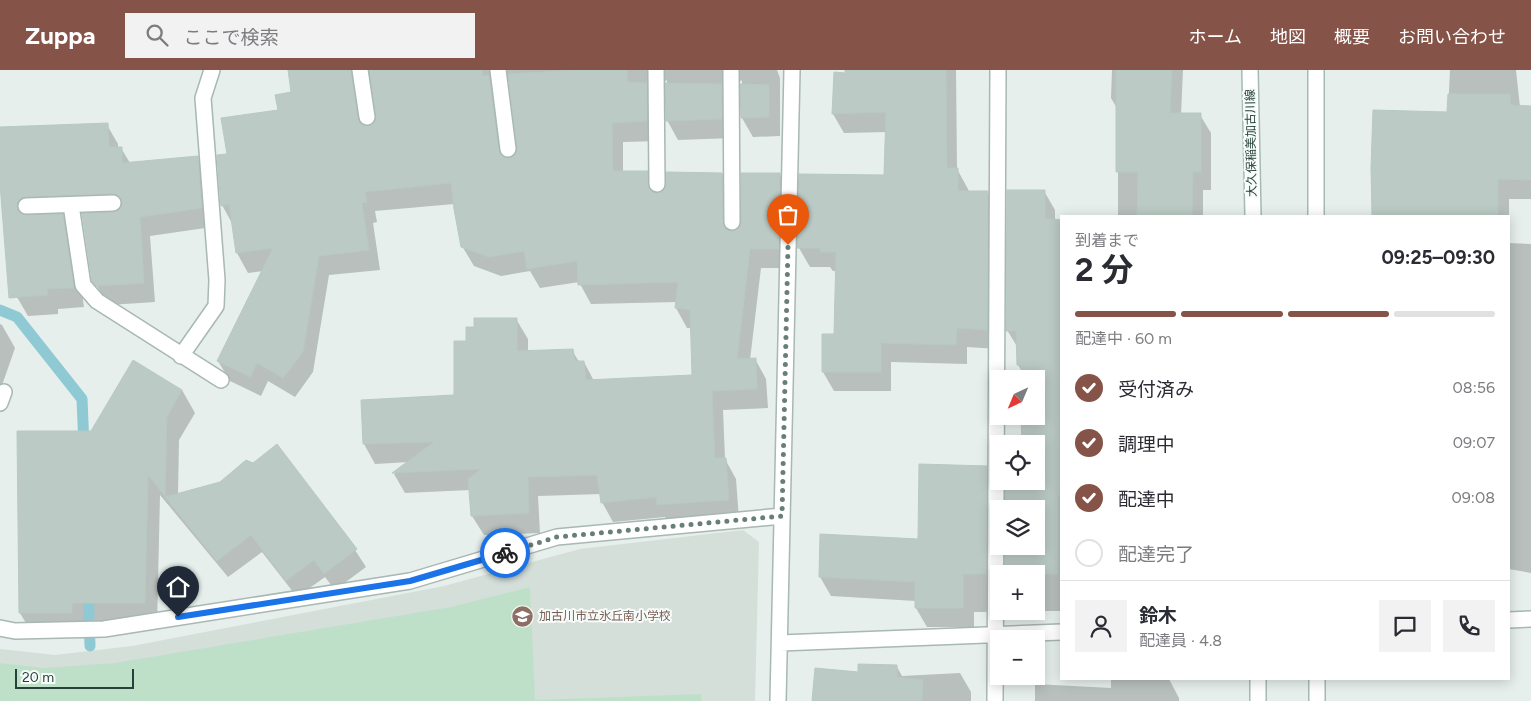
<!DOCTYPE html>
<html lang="ja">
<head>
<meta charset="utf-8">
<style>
	:root { --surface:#fff; --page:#f2f2f3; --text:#2b2b33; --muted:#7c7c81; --line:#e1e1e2; --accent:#855347 }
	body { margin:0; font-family:Figtree,"Noto Sans JP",sans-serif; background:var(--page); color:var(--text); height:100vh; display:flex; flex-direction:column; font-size:19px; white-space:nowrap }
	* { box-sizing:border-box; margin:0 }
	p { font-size:16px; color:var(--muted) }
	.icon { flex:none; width:28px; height:28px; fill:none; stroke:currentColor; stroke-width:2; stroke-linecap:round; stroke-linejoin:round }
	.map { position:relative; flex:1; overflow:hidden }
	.panel { position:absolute; left:1060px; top:145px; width:450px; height:465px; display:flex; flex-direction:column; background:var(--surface); border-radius:0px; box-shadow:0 2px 12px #0003 }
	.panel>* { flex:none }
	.needle { width:32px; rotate:224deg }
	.tools { position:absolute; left:990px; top:300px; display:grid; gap:10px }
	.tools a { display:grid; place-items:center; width:55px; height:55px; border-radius:0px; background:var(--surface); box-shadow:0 2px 12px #0003; font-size:25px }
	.scale { position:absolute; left:15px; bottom:12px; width:119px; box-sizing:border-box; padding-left:5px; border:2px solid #24423a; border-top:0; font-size:14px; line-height:18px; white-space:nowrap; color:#24423a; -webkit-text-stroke:4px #f7fbf9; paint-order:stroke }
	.pin { position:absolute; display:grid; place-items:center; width:42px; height:42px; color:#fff; margin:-51px -21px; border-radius:50% 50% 50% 0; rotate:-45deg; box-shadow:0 0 5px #0007 }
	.pin .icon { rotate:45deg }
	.courier { position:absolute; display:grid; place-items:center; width:50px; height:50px; margin:-25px; border:4px solid #1a73e8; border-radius:50%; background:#fff; color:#222; box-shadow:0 1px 6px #0007 }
	.overview em { font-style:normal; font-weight:700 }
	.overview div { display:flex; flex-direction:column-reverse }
	.overview { display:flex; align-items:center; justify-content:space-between; height:85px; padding:0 15px }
	h1 { font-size:32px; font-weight:700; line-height:38px }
	.bar { display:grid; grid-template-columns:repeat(4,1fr); gap:8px 5px; align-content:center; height:60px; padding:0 15px }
	.bar i { height:6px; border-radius:4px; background:var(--line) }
	.bar .selected { background:var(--accent) }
	.bar p { grid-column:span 4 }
	.line { display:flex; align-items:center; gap:12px; padding:0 15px; border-top:1px solid var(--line) }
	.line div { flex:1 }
	.round { display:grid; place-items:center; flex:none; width:52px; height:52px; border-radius:0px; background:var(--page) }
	ol { padding:0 15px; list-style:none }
	li { display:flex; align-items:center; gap:15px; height:55px }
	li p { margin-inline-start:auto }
	li .icon { padding:5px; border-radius:50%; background:var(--accent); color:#fff; stroke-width:4 }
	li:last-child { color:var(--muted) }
	li i { width:28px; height:28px; border:2px solid var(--line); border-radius:50% }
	header { display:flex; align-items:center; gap:30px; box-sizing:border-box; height:70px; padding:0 25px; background:var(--accent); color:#fff }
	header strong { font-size:24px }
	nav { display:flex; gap:28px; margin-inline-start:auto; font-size:18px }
	.search { width:350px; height:45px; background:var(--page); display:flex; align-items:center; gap:12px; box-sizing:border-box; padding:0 18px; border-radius:0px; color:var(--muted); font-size:19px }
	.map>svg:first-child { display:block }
	.built { fill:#d4dfda }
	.green { fill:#bfe0c8 }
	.shadow { fill:#0003; fill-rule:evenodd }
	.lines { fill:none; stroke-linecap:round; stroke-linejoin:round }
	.stream { stroke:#8ec9d4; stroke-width:11 }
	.building { fill:#bbcac4; stroke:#b8c9c2 }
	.lane-casing { stroke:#a8b8b2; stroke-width:18 }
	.street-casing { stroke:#a8b8b2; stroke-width:18 }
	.secondary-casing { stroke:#a4bbb3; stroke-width:18 }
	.lane { stroke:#fff; stroke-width:15 }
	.street { stroke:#fff; stroke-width:15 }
	.secondary { stroke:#fff; stroke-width:15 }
	.done { stroke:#687f78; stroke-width:5; stroke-dasharray:0 9 }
	.route { stroke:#1a73e8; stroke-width:6 }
	.labels { text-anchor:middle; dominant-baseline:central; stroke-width:4; stroke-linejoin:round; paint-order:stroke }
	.street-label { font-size:12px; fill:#24423a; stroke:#f7fbf9 }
	.education-label { font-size:12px; fill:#785e54; stroke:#f7fbf9; text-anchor:start }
</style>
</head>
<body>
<header>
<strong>Zuppa</strong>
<div class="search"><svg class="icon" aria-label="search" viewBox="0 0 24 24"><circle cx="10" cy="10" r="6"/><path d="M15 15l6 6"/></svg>ここで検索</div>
<nav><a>ホーム</a><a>地図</a><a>概要</a><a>お問い合わせ</a></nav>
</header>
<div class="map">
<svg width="1531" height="631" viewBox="0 0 1531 631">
	<rect width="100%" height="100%" fill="#e6efeb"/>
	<path class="built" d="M743,460l16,12 -4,159h-755v-52l55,6 77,-9 312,-60 136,-37z"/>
	<path class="green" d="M530,517l5,113 166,-6 1,7h-702v-38l44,5 71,-5 336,-56z"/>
	<path class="shadow" d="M289,0h488l3,8v58l-27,1 -11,-19v-38l-8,5 -1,53 -55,2 -11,-20v-40l-8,5 -1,56 -35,1v30l24,1 11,21 64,-20 11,20v38l5,-1 42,-56 11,19 -2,74h-28l-11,92 5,-1 11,20 2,29 -45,2 2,49 11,20 3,40 -70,5 -4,-7 -52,5 -11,-20 -1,-8 -63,2 2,37 -56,2 -12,-19 -2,-26 -65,3 -11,-19 15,-12 -34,2 -11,-20 91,-48 12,-54 9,-14 40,-9 12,20v13l44,-2 7,12h5l10,19 100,-5 -2,-48h-5l-11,-20 1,-6 -86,2 -12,-22 -39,6 -10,-17 -29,5 -27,-10 -12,-20 -8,-42 -79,7 2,11 -4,1 7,47 -51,5 -16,97 -18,25 -27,-16 -7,15 -31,-15 -12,-20 45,-90 -15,2 -11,-20 -4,-28 -11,-20 6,-50 51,-44 14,-18zM372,11l6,35 -4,9 -7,2 -6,-35 5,-10zM510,11l9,67 -1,6 -8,5h-2l-9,-67 5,-10z
		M846,0h110l1,99 11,20 1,3h18l11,19v138l-31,-2v17l-76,-2v29h-57l-11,-19 13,-37 1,-64h-4l-3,-4h-20l-11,-19 1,-73 85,1 2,-44 -43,1 -11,-19 2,-41 11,1z
		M1112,0h71l-2,45h19l11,18v57h-8v26h-85v-106l-7,-12z
		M1450,0h66l4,37h11v92h-22v17h-136l-1,-48 76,-55z
		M107,55l11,19v4h3l9,15 67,-5 12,19 3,50 -62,9 5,66 -46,3 -16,-25 -10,-66 -21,1 11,20 11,72 -26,2v5l-30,2 -11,-19 -17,-151v-18z
		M1044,121l11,19v10l6,1v390h-44h19v-232l-14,-8 -4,-6v-17l-11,-18z
		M1509,149v24l22,1v329l-22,-4z
		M0,254l2,1 13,23 -15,43z
		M182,320l13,23 -16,27 -1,55 177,55 11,17 -31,23 -10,-13 -28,20 -35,-45 -34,25 -68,-82 -3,130 -124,10 -13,-22 71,-180z
		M986,397l11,20v125h-23v15h-47l-11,-19v-7l-85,-5 -11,-19 1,-41 98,4z
		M897,597l5,9 58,-3 11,19v9h-158l46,-27z
		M1111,609h58l10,19v3h-144v-17l76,4z"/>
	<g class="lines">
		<path class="stream" d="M0,240l17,7 65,82 2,48
			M88,517l2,59"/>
	</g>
	<path class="building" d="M288,0h63l7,49 2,4 8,3 5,-2 3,-8 -7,-46h113l1,6 6,-1 10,76 5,6 5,1 5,-2 3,-8 -9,-74 70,-4h49l1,12 19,1v38l-35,2 1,48h35l1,17 8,5 4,-1 4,-4 1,-16 56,1 1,50 4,7 5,1 5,-1 4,-8v-49h39l-1,76h-29l-13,110 19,-1 1,31 -45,2 3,67h11l3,42 -72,5 -1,-8 -55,6 -4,-28 -69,2 1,36 -58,3 -3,-37 13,-10 -89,4 42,-31 -71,2 -2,-44 93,-5v-54h12v-14h8v-9h43v33l56,-2 2,12h9l2,19 106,-5 -2,-65 -15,-2 3,-26 -100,3 -1,-24 -50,8 -3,-18 -35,6 -28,-10 -7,-38 -3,-26 -86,9 2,10 -5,1 7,47 -50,6 -16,96 -20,26 -26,-15 -7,14 -33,-16 56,-113 -37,5 -7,-49 -8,2 -4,-51 10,-1 -6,-36 57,-8 -3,-15 16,-3z
		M845,0h101l1,98h11v23h30l-1,139 -30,-2 -1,17 -75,-2v29h-59v-38h12l2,-82h-16v-4h-23l2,-74 85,1 2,-63 -54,2 2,-42 11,1z
		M1116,0h56l-2,43h31v59h-8l-1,44h-55l1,-44h-22z
		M665,13l57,1v35l-56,2z
		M740,14l29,1v32l-28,1z
		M1448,24h62l1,11 20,1v74l-33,-1v37h-126l-1,-48 2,-58 74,2z
		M108,53l1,24h13v16l76,-7 4,52 -62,9 4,66 -48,3 -4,-5 -10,-68 36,-2 4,-8 -1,-5 -8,-4 -92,4 -4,8 1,5 4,3h41l11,74 -27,1 1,6 -39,3 -9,-114v-57z
		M1007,120h38v28l16,2v275h-3v79h-53v-28h31v-37h-31v-28h31v-37h-14l-1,-28h15v-37h-15v-14h-4l-1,-34h-10z
		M133,290l49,30 -15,27 -2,79 -17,-21 -3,128h-73v10h-53l-2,-182h74z
		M277,374l80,105 -33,25 -10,-14 -28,21 -35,-46 -34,26 -52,-64 55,-15 26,-22 7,3z
		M919,394l68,2 -1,108h-23v34h-48v-26l-96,-5 1,-43 98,5z
		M858,594l39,1v12l26,3 -1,21h-110l3,-33 43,4z"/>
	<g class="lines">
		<defs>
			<path id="lane" d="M731,0l1,152"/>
			<path id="street" d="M360,0l7,47
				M498,0l10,79
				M656,0l1,114
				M71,135l12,80 14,16 124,79
				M26,136l87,-3
				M181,286l35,-50 1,-26 -14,-182 9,-28
				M0,333l4,-11
				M1509,550l22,-1
				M0,558l15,3 89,-2 306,-48 147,-44 225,-21
				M780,573l281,-11
				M778,631l14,-631
				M995,631l3,-631"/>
			<path id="secondary" d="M1250,0l3,146
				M1316,0v146
				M1258,631v-22
				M1317,631v-22"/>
		</defs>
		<use href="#lane" class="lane-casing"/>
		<use href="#street" class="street-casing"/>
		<use href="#secondary" class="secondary-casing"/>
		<use href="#lane" class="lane"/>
		<use href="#street" class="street"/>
		<use href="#secondary" class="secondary"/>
	</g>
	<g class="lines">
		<path class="done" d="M505,483l52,-16 225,-21 6,-271"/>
		<path class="route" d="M178,547l232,-36 95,-28"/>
	</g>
	<defs>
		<symbol id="school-disc" viewBox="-11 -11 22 22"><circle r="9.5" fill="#8d6e63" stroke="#f7fbf9"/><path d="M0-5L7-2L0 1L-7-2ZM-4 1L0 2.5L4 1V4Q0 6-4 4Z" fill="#fff"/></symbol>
	</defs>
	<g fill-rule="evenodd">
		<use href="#school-disc" x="510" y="534" width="25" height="25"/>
	</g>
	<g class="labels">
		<g class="street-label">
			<text transform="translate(1251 73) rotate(-91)">大久保稲美加古川線</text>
		</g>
		<g class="education-label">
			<text x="539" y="546">加古川市立氷丘南小学校</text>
		</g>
	</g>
</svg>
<div class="tools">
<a><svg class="needle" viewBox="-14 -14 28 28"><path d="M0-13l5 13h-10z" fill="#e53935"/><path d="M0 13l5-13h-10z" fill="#7c7c81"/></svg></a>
<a><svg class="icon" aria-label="locate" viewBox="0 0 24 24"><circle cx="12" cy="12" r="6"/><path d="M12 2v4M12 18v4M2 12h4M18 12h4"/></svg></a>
<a><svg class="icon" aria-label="layers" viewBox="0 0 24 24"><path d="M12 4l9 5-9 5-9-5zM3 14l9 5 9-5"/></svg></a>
<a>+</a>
<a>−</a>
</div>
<div class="scale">20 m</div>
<div class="pin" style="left:788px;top:175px;background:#ea580c"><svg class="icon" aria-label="bag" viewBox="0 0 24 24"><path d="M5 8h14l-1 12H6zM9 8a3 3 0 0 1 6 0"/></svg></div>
<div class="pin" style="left:178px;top:547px;background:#1f2937"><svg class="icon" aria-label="home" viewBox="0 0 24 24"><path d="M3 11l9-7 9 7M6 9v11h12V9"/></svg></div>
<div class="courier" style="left:505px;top:483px"><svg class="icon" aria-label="bike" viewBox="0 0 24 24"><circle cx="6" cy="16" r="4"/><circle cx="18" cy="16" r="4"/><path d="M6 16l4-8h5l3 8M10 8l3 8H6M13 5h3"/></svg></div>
<section class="panel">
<div class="overview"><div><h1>2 分</h1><p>到着まで</p></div><em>09:25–09:30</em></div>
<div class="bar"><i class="selected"></i><i class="selected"></i><i class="selected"></i><i></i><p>配達中 · 60 m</p></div>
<ol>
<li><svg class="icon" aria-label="check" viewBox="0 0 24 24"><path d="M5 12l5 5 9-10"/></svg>受付済み<p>08:56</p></li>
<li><svg class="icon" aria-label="check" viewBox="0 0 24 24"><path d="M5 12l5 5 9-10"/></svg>調理中<p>09:07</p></li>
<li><svg class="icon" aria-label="check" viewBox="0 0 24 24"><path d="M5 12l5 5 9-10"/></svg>配達中<p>09:08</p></li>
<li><i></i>配達完了</li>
</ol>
<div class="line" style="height:90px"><a class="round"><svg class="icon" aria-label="person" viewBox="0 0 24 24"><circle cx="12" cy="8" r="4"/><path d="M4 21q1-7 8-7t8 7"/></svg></a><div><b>鈴木</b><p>配達員 · 4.8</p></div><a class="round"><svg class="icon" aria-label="chat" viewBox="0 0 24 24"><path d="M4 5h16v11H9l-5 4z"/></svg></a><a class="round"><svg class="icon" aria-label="phone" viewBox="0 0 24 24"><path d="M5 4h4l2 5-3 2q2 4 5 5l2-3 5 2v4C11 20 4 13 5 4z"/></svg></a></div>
</section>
</div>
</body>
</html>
